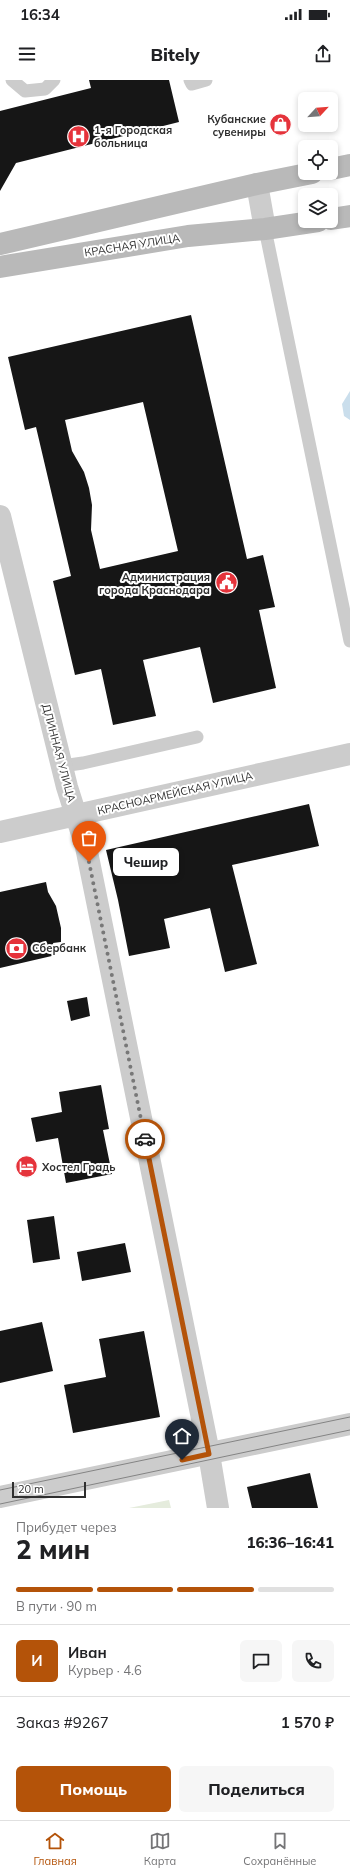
<!DOCTYPE html>
<html lang="ru">
<head>
<meta charset="utf-8">
<style>
	:root { --surface:#fff; --page:#f6f6f6; --text:#202124; --muted:#757577; --line:#e0e0e0; --accent:#b45309 }
	body { margin:0; font-family:Mulish,sans-serif; background:var(--page); color:var(--text); height:100vh; display:flex; flex-direction:column; font-size:15px; white-space:nowrap }
	* { box-sizing:border-box; margin:0 }
	p { font-size:13px; color:var(--muted) }
	.icon { flex:none; width:22px; height:22px; fill:none; stroke:currentColor; stroke-width:2; stroke-linecap:round; stroke-linejoin:round }
	.map { position:relative; height:1428px; overflow:hidden }
	.side { display:flex; flex-direction:column; background:var(--surface); flex:1 }
	.side>* { flex:none }
	.needle { width:26px; rotate:64deg }
	.buttons { position:absolute; left:298px; top:12px; display:grid; gap:8px }
	.buttons a { display:grid; place-items:center; width:40px; height:40px; border-radius:6px; background:var(--surface); box-shadow:0 2px 6px #0003; font-size:20px }
	.scale { position:absolute; left:12px; bottom:10px; width:74px; box-sizing:border-box; padding-left:4px; border:2px solid #2f2f2f; border-top:0; font-size:11px; line-height:14px; white-space:nowrap; color:#2f2f2f; -webkit-text-stroke:3px #fff; paint-order:stroke }
	.pin { position:absolute; display:grid; place-items:center; width:34px; height:34px; color:#fff; margin:-41px -17px; border-radius:50% 50% 50% 0; rotate:-45deg; box-shadow:0 0 4px #0007 }
	.pin .icon { rotate:45deg }
	.courier { position:absolute; display:grid; place-items:center; width:40px; height:40px; margin:-20px; border:3px solid #b45309; border-radius:50%; background:#fff; color:#222; box-shadow:0 1px 5px #0007 }
	.bubble { position:absolute; height:28px; border-radius:6px; background:var(--surface); box-shadow:0 2px 6px #0003; font-size:13px; font-weight:800; line-height:28px; text-align:center }
	.summary em { font-style:normal; font-weight:800 }
	.summary div { display:flex; flex-direction:column-reverse }
	.summary { display:flex; align-items:center; justify-content:space-between; height:68px; padding:0 16px }
	h1 { font-size:26px; font-weight:800; line-height:30px }
	.bar { display:grid; grid-template-columns:repeat(4,1fr); gap:6px 4px; align-content:center; height:48px; padding:0 16px }
	.bar i { height:5px; border-radius:3px; background:var(--line) }
	.bar .current { background:var(--accent) }
	.bar p { grid-column:span 4 }
	.line { display:flex; align-items:center; gap:10px; padding:0 16px; border-top:1px solid var(--line) }
	.line div { flex:1 }
	.round { display:grid; place-items:center; flex:none; width:42px; height:42px; border-radius:6px; background:var(--page) }
	.cta { display:flex; gap:8px; margin-top:auto; padding:8px 16px }
	.cta a { flex:1; height:46px; border-radius:6px; background:var(--accent); color:#fff; font-size:16px; font-weight:800; line-height:46px; text-align:center }
	.cta a+a { background:var(--page); color:var(--text) }
	.status { display:flex; justify-content:space-between; align-items:center; height:28px; padding:0 20px; background:var(--surface); direction:ltr }
	.status svg { height:11px; fill:currentColor }
	header { display:flex; justify-content:space-between; align-items:center; height:52px; padding:0 16px; background:var(--surface); font-size:18px; font-weight:800 }
	.tabs { display:flex; justify-content:space-around; align-items:center; height:56px; border-top:1px solid var(--line); background:var(--surface); font-size:11px; color:var(--muted) }
	.tabs a { display:grid; justify-items:center; gap:2px }
	.tabs .current { color:var(--accent) }
	.map>svg:first-child { display:block }
	.green { fill:#e5ecdd }
	.water { fill:#cadeec }
	.building { fill:#161616; fill-rule:evenodd }
	.lines { fill:none; stroke-linecap:round; stroke-linejoin:round }
	.service { stroke:#ccc; stroke-width:13 }
	.minor { stroke:#ccc; stroke-width:22 }
	.tertiary { stroke:#ccc; stroke-width:22 }
	.secondary { stroke:#b9b9b9; stroke-width:22 }
	.tram { stroke:#848484; stroke-width:1 }
	.done { stroke:#787878; stroke-width:4; stroke-dasharray:0 7.2 }
	.route { stroke:#b45309; stroke-width:5 }
	.labels { text-anchor:middle; dominant-baseline:central; stroke-width:4; stroke-linejoin:round; paint-order:stroke }
	.poi-label { font-size:11px; font-weight:bold; fill:#2f2f2f; stroke:#fff; text-anchor:start }
	.street-label { font-size:11px; fill:#2f2f2f; stroke:#fff }
</style>
</head>
<body>
<div class="status"><b>16:34</b><svg viewBox="0 0 49 12"><path d="M0 12V9h3v3zM5 12V6h3v6zM10 12V3h3v9zM15 12V0h3v12zM26 1h20v11H26zM47 4h2v5h-2z"/></svg></div>
<header><svg class="icon" aria-label="menu" viewBox="0 0 24 24"><path d="M4 6h16M4 12h16M4 18h16"/></svg>Bitely<svg class="icon" aria-label="share" viewBox="0 0 24 24"><path d="M12 15V3M7 8l5-5 5 5M5 13v7h14v-7"/></svg></header>
<div class="map">
<svg width="350" height="1428" viewBox="0 0 350 1428">
	<rect width="100%" height="100%" fill="#fff"/>
	<path class="green" d="M169,1420l2,8h-42z"/>
	<path class="water" d="M350,311v29l-6,-4 -2,-12z"/>
	<path class="building" d="M89,0h80l10,42 -163,41 -16,28v-80l91,-23z
		M191,235l56,244 16,-4 12,52 -16,3 17,78 -63,15 -13,-56 -57,13 13,56 -43,9 -12,-56 -26,6 -22,-94 18,-5 -35,-149 -11,3 -17,-73zM143,322l35,149 -78,18 -9,-39 1,-25 -3,-17 -5,-16 -12,-21 -7,-31z
		M309,724l10,42 -87,19 25,99 -32,8 -15,-64 -46,11 6,29 -41,8 -11,-56 -12,-50z
		M46,802l2,10 8,14 5,22v14l-8,1 3,12 -56,13v-76z
		M87,917l3,19 -19,5 -4,-20z
		M101,1005l8,44 -6,1 9,44 -46,9 -8,-45 -22,4 -5,-24 31,-6 -3,-20z
		M54,1136l6,43 -27,4 -6,-43z
		M125,1163l6,29 -49,9 -5,-29z
		M42,1242l11,49 -53,12v-52z
		M144,1251l16,86 -87,16 -9,-48 42,-8 -7,-38z
		M310,1393l8,35h-66l-5,-21z"/>
	<g class="lines">
		<path class="service" d="M12,0l13,11 20,-2 9,-9
			M190,0l2,4 14,-4
			M265,149l85,412
			M62,686l21,-3 114,-26"/>
		<path class="minor" d="M257,104l8,45
			M0,1417l350,-73"/>
		<path class="tertiary" d="M0,436l67,271 19,60 122,601 10,60
			M0,752l350,-78"/>
		<path class="secondary" d="M331,89l19,-4
			M331,139l19,-3
			M0,164l257,-60 55,-11
			M0,187l188,-31 77,-7 53,-8"/>
		<path class="tram" d="M0,1410l350,-73
			M0,1424l350,-74"/>
	</g>
	<g class="lines">
		<path class="done" d="M89,782l56,277"/>
		<path class="route" d="M145,1059l64,315 -27,6"/>
	</g>
	<defs>
		<symbol id="shop-disc" viewBox="-11 -11 22 22"><circle r="9.5" fill="#e5333b" stroke="#fff"/><path d="M-5-2.5h2.3a2.7 3.5 0 0 1 5.4 0H5L5.5 6h-11ZM-1.5-2.5h3a1.5 2.3 0 0 0-3 0Z" fill="#fff"/></symbol>
		<symbol id="hospital-disc" viewBox="-11 -11 22 22"><circle r="9.5" fill="#e5333b" stroke="#fff"/><path d="M-5-5h3v3.5h4V-5h3V5h-3V1.5h-4V5h-3Z" fill="#fff"/></symbol>
		<symbol id="civic-disc" viewBox="-11 -11 22 22"><circle r="9.5" fill="#e5333b" stroke="#fff"/><path d="M-.6-6.5H3V-4.5H.6V-3L4-1V1h2V6H-6V1h2V-1L-.6-3ZM-1.2 2.5V6h2.4V2.5Z" fill="#fff"/></symbol>
		<symbol id="bank-disc" viewBox="-11 -11 22 22"><circle r="9.5" fill="#e5333b" stroke="#fff"/><path d="M-6-4H6V4H-6ZM0-2.3a2.3 2.3 0 1 0 0 4.6a2.3 2.3 0 1 0 0-4.6Z" fill="#fff"/></symbol>
		<symbol id="hotel-disc" viewBox="-11 -11 22 22"><circle r="9.5" fill="#e5333b" stroke="#fff"/><path d="M-6-4.5h1.5V1H6V5H4.5V3h-9V5H-6ZM-4 0a1.8 1.8 0 1 1 3.6 0ZM.5 0V-2.5h3Q6-2.5 6 0Z" fill="#fff"/></symbol>
	</defs>
	<g fill-rule="evenodd">
		<use href="#shop-disc" x="268" y="32" width="25" height="25"/>
		<use href="#hospital-disc" x="66" y="44" width="25" height="25"/>
		<use href="#civic-disc" x="214" y="490" width="25" height="25"/>
		<use href="#bank-disc" x="4" y="856" width="25" height="25"/>
		<use href="#hotel-disc" x="14" y="1074" width="25" height="25"/>
	</g>
	<g class="labels">
		<g class="poi-label">
			<text x="266" y="39" text-anchor="end">Кубанские<tspan x="266" dy="13">сувениры</tspan></text>
			<text x="94" y="50">1-я Городская<tspan x="94" dy="13">больница</tspan></text>
			<text x="210" y="497" text-anchor="end">Администрация<tspan x="210" dy="13">города Краснодара</tspan></text>
			<text x="32" y="868">Сбербанк</text>
			<text x="42" y="1087">Хостел Градь</text>
		</g>
		<g class="street-label">
			<text transform="translate(132 165) rotate(-9)">КРАСНАЯ УЛИЦА</text>
			<text transform="translate(59 673) rotate(75)">ДЛИННАЯ УЛИЦА</text>
			<text transform="translate(175 713) rotate(-13)">КРАСНОАРМЕЙСКАЯ УЛИЦА</text>
		</g>
	</g>
</svg>
<div class="buttons">
<a><svg class="needle" viewBox="-14 -14 28 28"><path d="M0-13l5 13h-10z" fill="#e53935"/><path d="M0 13l5-13h-10z" fill="#757577"/></svg></a>
<a><svg class="icon" aria-label="locate" viewBox="0 0 24 24"><circle cx="12" cy="12" r="6"/><path d="M12 2v4M12 18v4M2 12h4M18 12h4"/></svg></a>
<a><svg class="icon" aria-label="layers" viewBox="0 0 24 24"><path d="M12 4l9 5-9 5-9-5zM3 14l9 5 9-5"/></svg></a>
</div>
<div class="scale">20 m</div>
<div class="pin" style="left:89px;top:782px;background:#ea580c"><svg class="icon" aria-label="bag" viewBox="0 0 24 24"><path d="M5 8h14l-1 12H6zM9 8a3 3 0 0 1 6 0"/></svg></div>
<div class="pin" style="left:182px;top:1380px;background:#1f2937"><svg class="icon" aria-label="home" viewBox="0 0 24 24"><path d="M3 11l9-7 9 7M6 9v11h12V9"/></svg></div>
<div class="courier" style="left:145px;top:1059px"><svg class="icon" aria-label="car" viewBox="0 0 24 24"><path d="M5 17H2v-5l4-1 3-4h7l3 4 3 1v5h-3M9 17h6M6 11h13"/><circle cx="7" cy="17" r="2"/><circle cx="17" cy="17" r="2"/></svg></div>
<div class="bubble" style="left:113px;top:768px;width:66px">Чешир</div>
</div>
<section class="side">
<div class="summary"><div><h1>2 мин</h1><p>Прибудет через</p></div><em>16:36–16:41</em></div>
<div class="bar"><i class="current"></i><i class="current"></i><i class="current"></i><i></i><p>В пути · 90 m</p></div>
<div class="line" style="height:72px"><b class="round" style="background:var(--accent);color:#fff">И</b><div><b>Иван</b><p>Курьер · 4.6</p></div><a class="round"><svg class="icon" aria-label="chat" viewBox="0 0 24 24"><path d="M4 5h16v11H9l-5 4z"/></svg></a><a class="round"><svg class="icon" aria-label="phone" viewBox="0 0 24 24"><path d="M5 4h4l2 5-3 2q2 4 5 5l2-3 5 2v4C11 20 4 13 5 4z"/></svg></a></div>
<div class="line" style="height:52px"><div>Заказ #9267</div><b>1 570 ₽</b></div>
<div class="cta"><a>Помощь</a><a>Поделиться</a></div>
</section>
<nav class="tabs">
<a class="current"><svg class="icon" aria-label="home" viewBox="0 0 24 24"><path d="M3 11l9-7 9 7M6 9v11h12V9"/></svg>Главная</a>
<a><svg class="icon" aria-label="map" viewBox="0 0 24 24"><path d="M3 6l6-2 6 2 6-2v14l-6 2-6-2-6 2zM9 4v14M15 6v14"/></svg>Карта</a>
<a><svg class="icon" aria-label="saved" viewBox="0 0 24 24"><path d="M7 4h10v16l-5-4-5 4z"/></svg>Сохранённые</a>
</nav>
</body>
</html>
